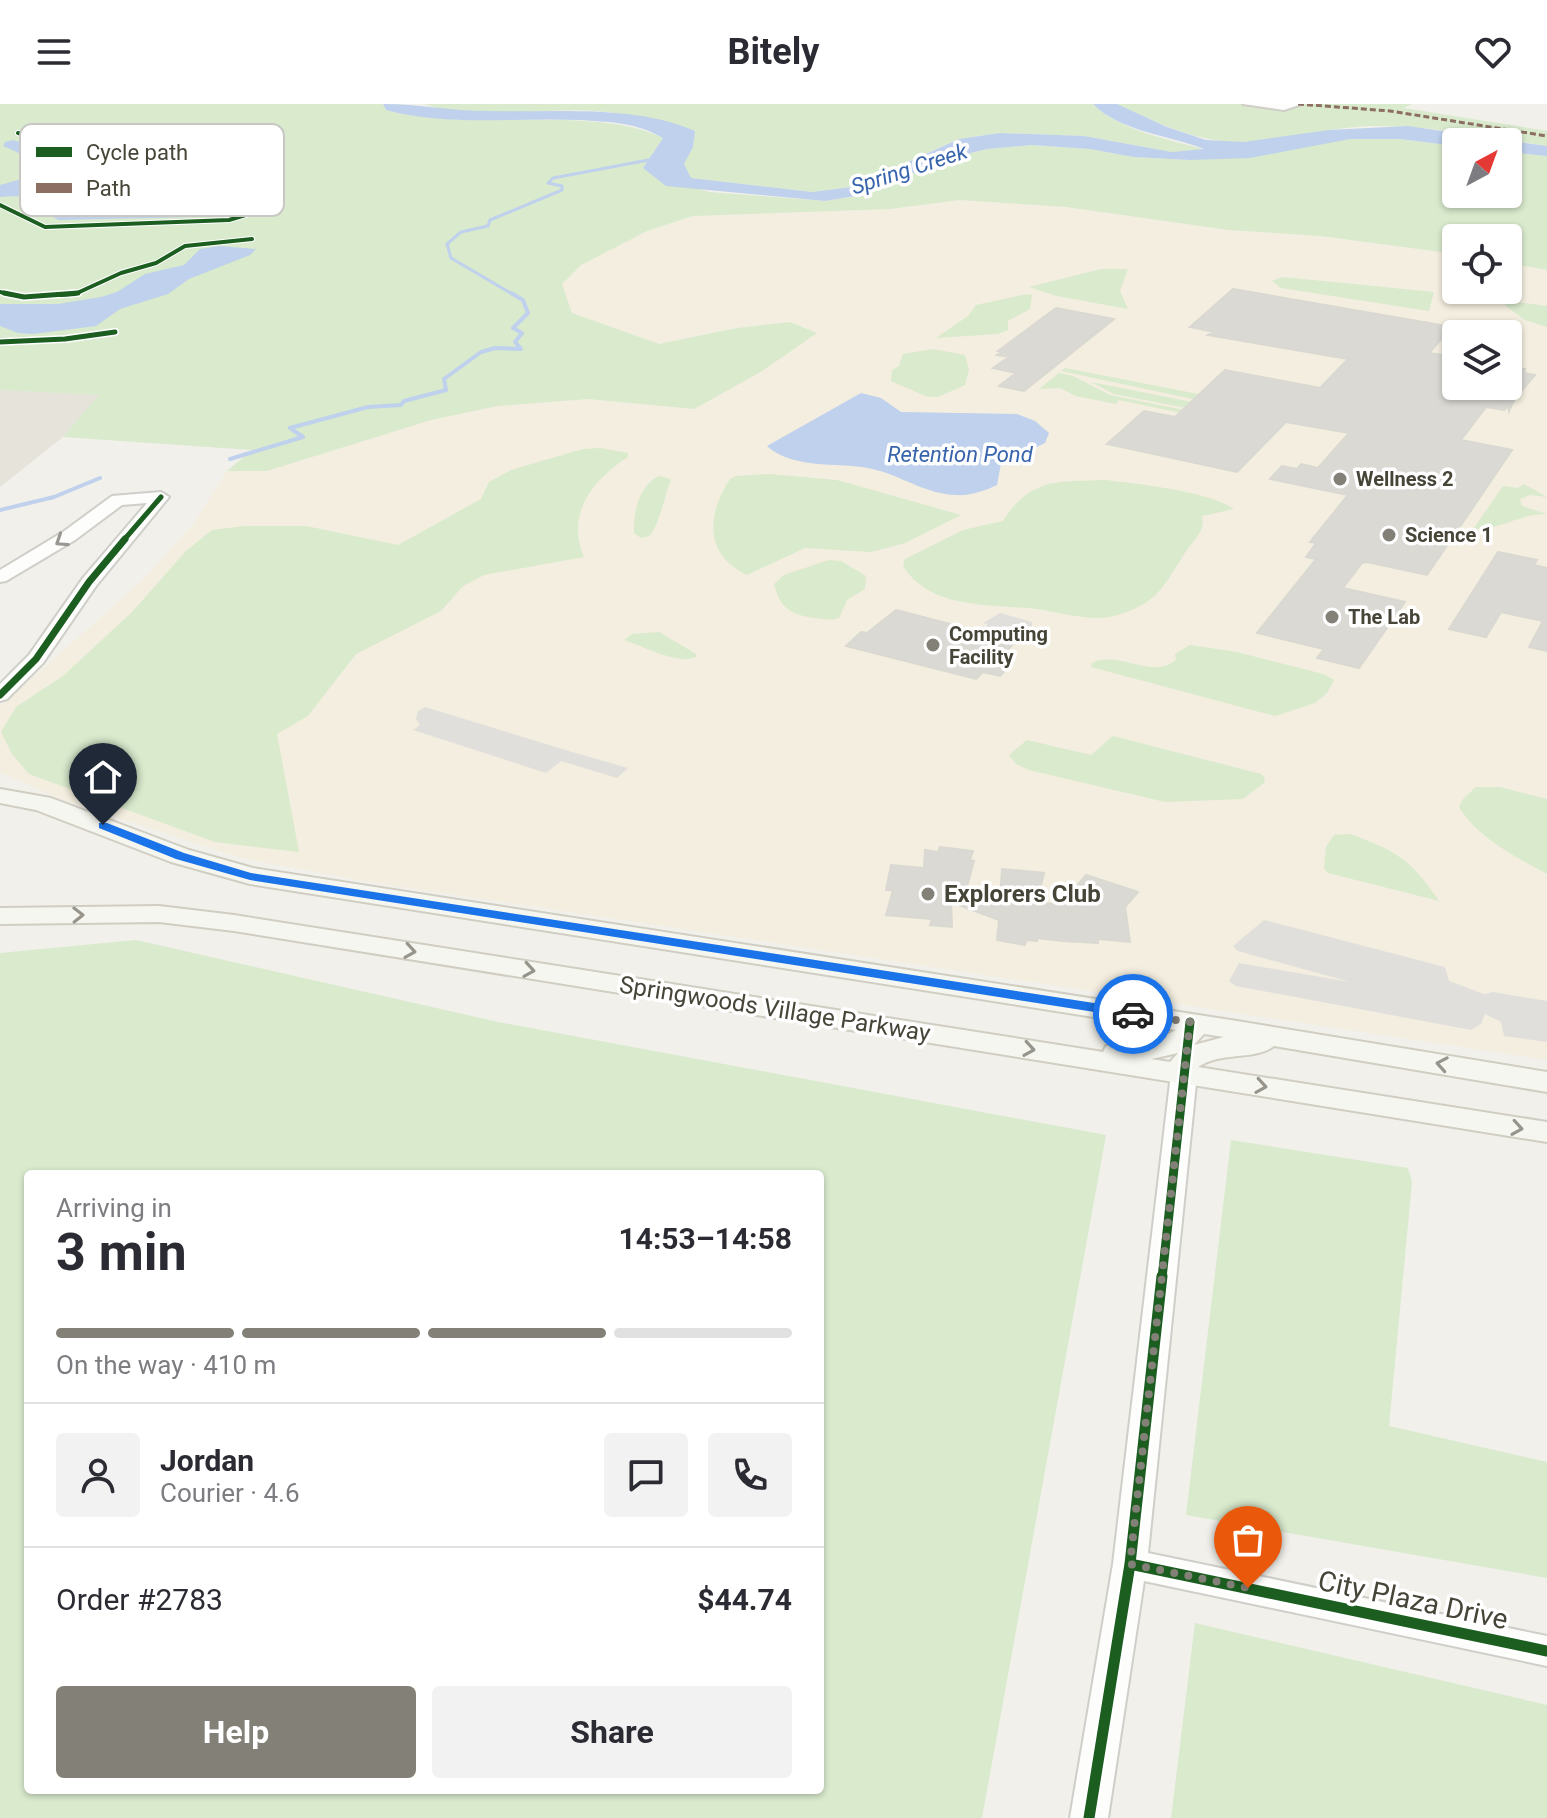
<!DOCTYPE html>
<html lang="en">
<head>
<meta charset="utf-8">
<style>
	:root { --surface:#fff; --page:#f2f2f3; --text:#2b2b33; --muted:#7c7c81; --line:#e1e1e2; --accent:#828077 }
	body { margin:0; font-family:Roboto,sans-serif; background:var(--page); color:var(--text); height:100vh; display:flex; flex-direction:column; font-size:30px; white-space:nowrap }
	* { box-sizing:border-box; margin:0 }
	p { font-size:26px; color:var(--muted) }
	.icon { flex:none; width:44px; height:44px; fill:none; stroke:currentColor; stroke-width:2; stroke-linecap:round; stroke-linejoin:round }
	.map { position:relative; flex:1; overflow:hidden }
	.panel { position:absolute; left:24px; top:1066px; width:800px; height:624px; display:flex; flex-direction:column; background:var(--surface); border-radius:8px; box-shadow:0 2px 6px #0004 }
	.panel>* { flex:none }
	.needle { width:52px; rotate:41deg }
	.fabs { position:absolute; left:1442px; top:24px; display:grid; gap:16px }
	.fabs a { display:grid; place-items:center; width:80px; height:80px; border-radius:8px; background:var(--surface); box-shadow:0 2px 6px #0004; font-size:40px }
	.pin { position:absolute; display:grid; place-items:center; width:68px; height:68px; color:#fff; margin:-82px -34px; border-radius:50% 50% 50% 0; rotate:-45deg; box-shadow:0 0 8px #0007 }
	.pin .icon { rotate:45deg }
	.courier { position:absolute; display:grid; place-items:center; width:80px; height:80px; margin:-40px; border:6px solid #1a73e8; border-radius:50%; background:#fff; color:#222; box-shadow:0 2px 10px #0007 }
	.headline em { font-style:normal; font-weight:700 }
	.headline div { display:flex; flex-direction:column-reverse }
	.headline { display:flex; align-items:center; justify-content:space-between; height:136px; padding:0 32px }
	h1 { font-size:52px; font-weight:700; line-height:60px }
	.bar { display:grid; grid-template-columns:repeat(4,1fr); gap:12px 8px; align-content:center; height:96px; padding:0 32px }
	.bar i { height:10px; border-radius:6px; background:var(--line) }
	.bar .current { background:var(--accent) }
	.bar p { grid-column:span 4 }
	.line { display:flex; align-items:center; gap:20px; padding:0 32px; border-top:2px solid var(--line) }
	.line div { flex:1 }
	.round { display:grid; place-items:center; flex:none; width:84px; height:84px; border-radius:8px; background:var(--page) }
	.button { display:flex; gap:16px; margin-top:auto; padding:16px 32px }
	.button a { flex:1; height:92px; border-radius:8px; background:var(--accent); color:#fff; font-size:32px; font-weight:700; line-height:92px; text-align:center }
	.button a+a { background:var(--page); color:var(--text) }
	header { display:flex; justify-content:space-between; align-items:center; height:104px; padding:0 32px; background:var(--surface); font-size:36px; font-weight:700 }
	.map>svg:first-child { display:block }
	.residential { fill:#e5e3da }
	.commercial { fill:#f3eedf; fill-rule:evenodd }
	.green { fill:#d9eacd; fill-rule:evenodd }
	.parking { fill:#e0dfdb }
	.water { fill:#bfd1ec; fill-rule:evenodd }
	.lines { fill:none; stroke-linecap:round; stroke-linejoin:round }
	.stream-far1 { stroke:#bfd1ec; stroke-width:3 }
	.stream { stroke:#bfd1ec; stroke-width:4 }
	.building { fill:#dad9d4; stroke:#d9d8d1; stroke-width:2 }
	.minor-casing { stroke:#cfcec9; stroke-width:4 }
	.tertiary-casing { stroke:#cfcec9; stroke-width:4 }
	.secondary-casing { stroke:#d0cec3; stroke-width:4 }
	.minor { fill:#fdfdfc; fill-rule:evenodd }
	.tertiary { fill:#fdfdfc; fill-rule:evenodd }
	.secondary { fill:#f6f6f0; fill-rule:evenodd }
	.quiet { stroke:#8d6e63; stroke-width:3; stroke-dasharray:6 3; stroke-linecap:butt }
	.cycleway-far4-casing { stroke:#fff; stroke-width:6 }
	.cycleway-far3-casing { stroke:#fff; stroke-width:8 }
	.cycleway-far2-casing { stroke:#fff; stroke-width:11 }
	.cycleway-far1-casing { stroke:#fff; stroke-width:14 }
	.cycleway-casing { stroke:#fff; stroke-width:16 }
	.cycleway-far4 { stroke:#1b5e20; stroke-width:4 }
	.cycleway-far3 { stroke:#1b5e20; stroke-width:5 }
	.cycleway-far2 { stroke:#1b5e20; stroke-width:7 }
	.cycleway-far1 { stroke:#1b5e20; stroke-width:9 }
	.cycleway { stroke:#1b5e20; stroke-width:11 }
	.oneway { stroke:#999790 }
	.oneway2 { stroke:#96948b }
	.route { fill:#1a73e8 }
	.done { stroke:#828077; stroke-width:8; stroke-dasharray:0 14.4 }
	.poi-dot { fill:#828077; stroke:#fff; stroke-width:3 }
	.labels { text-anchor:middle; dominant-baseline:central; stroke-width:7; stroke-linejoin:round; paint-order:stroke }
	.far-poi-label { font-size:20px; font-weight:bold; fill:#474438; stroke:#fff; text-anchor:start }
	.far-water-label { font-size:22px; font-style:italic; fill:#3764ac; stroke:#fff }
	.poi-label { font-size:24px; font-weight:bold; fill:#474438; stroke:#fff; text-anchor:start }
	.street-label { font-size:24px; fill:#474438; stroke:#fff }
	.near-street-label { font-size:28px; fill:#474438; stroke:#fff }
	.key { fill:#fff; stroke:#c8c7c3; stroke-width:2 }
	.key-label { font-size:22px; fill:#474438 }
</style>
</head>
<body>
<header><svg class="icon" aria-label="menu" viewBox="0 0 24 24"><path d="M4 6h16M4 12h16M4 18h16"/></svg>Bitely<svg class="icon" aria-label="heart" viewBox="0 0 24 24"><path d="M12 20l-8-8c-3-5 5-10 8-4 3-6 11-1 8 4z"/></svg></header>
<div class="map">
<svg width="1547" height="1714" viewBox="0 0 1547 1714">
	<rect width="100%" height="100%" fill="#f1f0eb"/>
	<path class="residential" d="M0,286l100,5 -37,42 -63,50z"/>
	<path class="commercial" d="M959,96l107,7 163,23 92,6 135,18v36h52v-27l39,7v790l-1177,-178 -129,-24 -178,-58 -63,-28v-65l145,-129 49,-55 33,-52h40l164,-51 67,-14 90,-7 106,10 122,-77 -26,-10 -53,6 -78,16 -87,-31 -10,-29 19,-20 66,-33 46,-15 197,-7zM1456,230h52v52h-52z"/>
	<path class="green" d="M0,0h383l3,6c84,23 207,-6 277,28l-20,30 66,24 116,9 36,-6 89,-37 37,-9 45,-4 58,4 43,8 57,3 160,-21h50l56,7v48h52v-42l39,4v114l-39,-7v-25h-52v16l-135,-18 -92,-6 -163,-23 -107,-7 -69,9 -197,7 -46,15 -66,34 -19,19 10,29 87,31 78,-16 53,-6 27,11 -55,38 -68,38 -106,-10 -90,7 -67,14 -164,51h-40l25,-21 -189,-13 36,-42 -99,-5z
		M424,0h669c27,27 78,36 114,46l-35,2 -88,-16 -84,-3 -42,6 -106,48 -40,5 -121,-14 -8,-14 10,-17 2,-16c-32,-7 -65,-17 -97,-20 -54,-4 -124,11 -174,-7z
		M1117,0h295l-8,4 143,23v15c-58,-9 -117,-21 -176,-20 -43,1 -84,15 -127,16 -46,1 -86,-19 -127,-38z
		M1101,165h27l-8,22 8,18 -71,-13 -28,-9z
		M1282,173l152,15 -5,19 -148,-23 -9,-7z
		M1027,190l5,1 -2,14 -22,12v9l-10,4 -62,4 32,-22 8,-11z
		M1510,197l37,5v21l-22,-7 -19,-14 -1,-3z
		M933,245l32,6 4,14 -4,16 -27,12h-10l-37,-16 1,-11 7,-4 4,-12z
		M1065,264l133,26 -5,5 -132,-28z
		M1059,269l14,3 37,19 74,15 -3,3 -62,-13 -3,4 -40,-8 -16,-8 -21,1z
		M1091,278l101,20 -6,6 -72,-14z
		M600,344l28,5v4c-35,22 -63,58 -44,100l-100,18 -21,11 -22,25 -85,43 -48,62 -31,18 22,118 -84,-10 -186,-68 -17,-20 -11,-22 15,-25 47,-31 69,-64 54,-61 26,-21 33,-4h61l92,19 83,-46 8,-17 22,-12 72,-21z
		M769,370l68,6 124,35 -56,28 -34,9 -66,-4 -58,27c-42,-20 -41,-59 -17,-96l6,-3z
		M659,372l12,3c-7,19 -10,40 -21,57l-9,2 -7,-5c-1,-19 5,-48 25,-57z
		M1105,376c33,4 103,11 129,29l-32,7c4,16 -9,24 -17,37 -20,30 -25,48 -64,61 -25,9 -53,0 -78,-4 -47,-7 -111,2 -140,-44l2,-7 58,-29 40,-9c28,-44 55,-39 102,-41z
		M1524,380l23,13 -17,-2 -10,4 2,7 25,8c-21,-1 -40,11 -60,14l1,3 -14,-3 29,-42 15,2z
		M829,456l12,1 25,15 -1,13 -18,11 -8,18c-9,3 -15,1 -25,0 -24,-4 -34,-10 -40,-34l10,-9z
		M659,528l37,22v3c-19,8 -53,-11 -72,-17l8,-6z
		M1190,541l47,7 86,22 11,6 -7,13 -12,10 -40,13 -184,-49 1,-4c26,-13 60,17 84,-3l-1,-6z
		M1113,632l148,38 4,4 -1,5 -21,16 -78,3 -136,-32 -13,-6 -7,-9 18,-15 64,15z
		M1476,683h24l47,12v75c-32,-18 -68,-35 -88,-67l4,-8z
		M1350,730c46,17 61,25 89,67l-111,-28 -4,-4 2,-22 8,-12z
		M136,836l362,82 608,113 -124,683h-982v-865zM28,1070h792v616h-792z
		M1231,1036l177,28 4,14 -23,244 158,36v116l-361,-63z
		M1195,1519l352,82v113h-376z"/>
	<path class="parking" d="M1000,509l32,9v9l-4,3 -7,-1 -6,5 -33,-8 6,-6 -5,-1z
		M425,603l147,45 56,16 -11,10 -56,-17 -15,12 -133,-43 7,-5 -4,-6 2,-8z
		M1264,816l181,47 4,14 35,13 9,-2 54,9v41l-43,-6 -3,-14 -16,-8 -4,10 -10,6 -235,-44 -7,-5 10,-18 111,19 -112,-31 -5,-5z"/>
	<path class="water" d="M383,0c35,0 69,7 104,7 68,2 145,-7 208,20l-2,16 -9,17 7,14 121,14 40,-5 107,-48 41,-6 84,3 88,16 32,-3c-35,-14 -83,-17 -111,-45h24l50,23 39,13 38,2 85,-12 79,-4 139,20v10l-39,-4v-10h-52v4l-56,-7h-50l-100,19 -60,2 -57,-3 -43,-8 -58,-4 -45,4 -37,9 -89,37 -36,6 -159,-15 -23,-18 20,-30c-27,-16 -54,-16 -84,-18 -65,-3 -130,7 -193,-10z
		M13,36l41,13 5,10 10,6 74,10 69,4 30,12 -11,14 -37,8 -135,3 -9,-4c-14,-20 -25,-21 -50,-19v-12l22,-6 12,-12 -17,-15 -14,-6 2,-4zM158,95l26,3 -40,7 -59,-1 15,-7z
		M219,142l37,3 -6,6 -61,24 -21,15 -48,15 -24,17 -63,8 -15,-1 -18,-7v-22h58l43,-7 16,-5 28,-18 39,-9 16,-16z
		M861,289l20,5 20,14 116,2 18,7 14,12 -4,10 -44,21 -4,21c-13,6 -26,11 -41,10 -29,-1 -49,-16 -76,-24 -34,-11 -85,1 -113,-25z"/>
	<g class="lines">
		<path class="stream-far1" d="M514,191l-63,-37 -4,-14 14,-12 27,-6 2,-6 72,-30v-4l-14,-3 5,-5 101,-19"/>
		<path class="stream" d="M230,355l73,-22 -13,-9 78,-21 33,-2 3,-4 42,-11 -2,-11 37,-27 14,-4 26,1 -6,-7 7,-9 -9,-5 15,-15 -5,-13 -12,-7
			M0,406l54,-13 46,-19"/>
	</g>
	<path class="building" d="M1233,185l219,38 -23,26 27,4v29h52v-20l17,3 -1,4 11,2 -21,25 -5,11 -1,-5 -4,4 -18,-3 -25,33 51,10 -85,125 -60,-13 -5,1 -19,25 62,14 -46,66 -42,-10 7,-9 -67,-16 59,-74 -10,-2 10,-14 -6,-1 38,-47 -78,-16 12,-13 15,3 4,-5 17,4 31,-35 -63,-11 -49,50 -130,-28 37,-33 31,6 50,-47 95,18 28,-29 -140,-24 6,-3 -24,-5z
		M1056,204l58,11 -90,72 -25,-5 17,-13 -23,-5 16,-11 -12,-2 4,-3 -3,-1z
		M1498,448l39,8 -3,5 13,3v83l-18,-4 14,-26 -42,-9 -15,25 -37,-8z
		M896,506l120,31 -18,19 14,3 -12,13 -17,-4 -7,7 -130,-33 15,-14 6,1z
		M940,743l33,4 -3,9 4,1 -10,36 36,3 2,-31 42,4 -7,29 24,3 25,-30 52,17 -13,15 5,35 -32,-3v4l-35,-2 -26,-3v3l-11,-1 -1,5 -28,-5 2,-20 -48,-18 1,25 -22,-2 2,-6 -46,-4 7,-25h-7l5,-25 33,3 1,-18 13,2z"/>
	<g class="lines">
		<defs>
			<path id="minor" d="M1243,0h59l-18,6z"/>
			<path id="tertiary" d="M161,388l8,5 -73,89 -53,77 -36,36 -7,2v-17l29,-29 54,-77 64,-75 -25,2 -47,35 -69,41 -6,1v-12l63,-38 49,-36z
				M1184,962l9,2 4,6 -49,479 399,83v30l-403,-85 -36,237h-38l43,-254 58,-490 4,-6z"/>
			<path id="secondary" d="M0,685l51,9 138,52 64,18 984,153 310,51v20l-273,-46c-20,15 -53,5 -76,21l349,55v20l-1313,-211 -75,-9 -159,2v-16l159,-2 75,9 869,137 3,-6 52,-7 18,-9 -926,-146 -79,-22 -135,-52 -36,-7zM1204,930l20,3 -30,8zM1178,949l-8,9 -19,-3z"/>
		</defs>
		<use href="#minor" class="minor-casing"/>
		<use href="#tertiary" class="tertiary-casing"/>
		<use href="#secondary" class="secondary-casing"/>
		<use href="#minor" class="minor"/>
		<use href="#tertiary" class="tertiary"/>
		<use href="#secondary" class="secondary"/>
		<path class="quiet" d="M1298,0l92,7 157,25"/>
		<defs>
			<path id="cycleway-far4" d="M0,101l45,22 184,-7 30,-9 14,-8 6,-11 -43,-17 -140,-10 -30,-20 -48,-12
				M0,188l13,3
				M61,191l14,-1 46,-21 35,-10 29,-17 67,-7"/>
			<path id="cycleway-far3" d="M4,189l20,4 54,-4
				M0,238l65,-3 50,-7
				M123,437l38,-44"/>
			<path id="cycleway-far2" d="M0,591l36,-36 53,-77 36,-43"/>
			<path id="cycleway-far1" d="M1162,1174l28,-256"/>
			<path id="cycleway" d="M1130,1460l417,87
				M1089,1714l41,-254 32,-288"/>
		</defs>
		<use href="#cycleway-far4" class="cycleway-far4-casing"/>
		<use href="#cycleway-far3" class="cycleway-far3-casing"/>
		<use href="#cycleway-far2" class="cycleway-far2-casing"/>
		<use href="#cycleway-far1" class="cycleway-far1-casing"/>
		<use href="#cycleway" class="cycleway-casing"/>
		<use href="#cycleway-far4" class="cycleway-far4"/>
		<use href="#cycleway-far3" class="cycleway-far3"/>
		<use href="#cycleway-far2" class="cycleway-far2"/>
		<use href="#cycleway-far1" class="cycleway-far1"/>
		<use href="#cycleway" class="cycleway"/>
	</g>
	<defs><path id="oneway-chevron" d="M-2-3.5L2.5 0L-2 3.5" fill="none" stroke-width="1.6" stroke-linecap="round" stroke-linejoin="round" transform="scale(2)"/></defs>
	<use class="oneway" href="#oneway-chevron" transform="translate(61 437) rotate(147)"/>
	<g class="oneway2">
		<use href="#oneway-chevron" transform="translate(78 811) rotate(-1)"/>
		<use href="#oneway-chevron" transform="translate(410 847) rotate(9)"/>
		<use href="#oneway-chevron" transform="translate(529 866) rotate(9)"/>
		<use href="#oneway-chevron" transform="translate(1029 945) rotate(9)"/>
		<use href="#oneway-chevron" transform="translate(1442 960) rotate(-170)"/>
		<use href="#oneway-chevron" transform="translate(1261 982) rotate(9)"/>
		<use href="#oneway-chevron" transform="translate(1517 1024) rotate(9)"/>
	</g>
	<path class="route" d="M99,719h8l77,30 67,20 882,136 7,5 -7,4 -883,-138 -74,-21 -77,-31z"/>
	<g class="lines">
		<path class="done" d="M1133,910l57,8 -60,542 118,24"/>
	</g>
	<g class="poi-dot">
		<circle cx="1340" cy="375" r="8"/>
		<circle cx="1389" cy="431" r="8"/>
		<circle cx="1332" cy="513" r="8"/>
		<circle cx="933" cy="541" r="8"/>
		<circle cx="928" cy="790" r="8"/>
	</g>
	<g class="labels">
		<g class="far-poi-label">
			<text x="1356" y="375">Wellness 2</text>
			<text x="1405" y="431">Science 1</text>
			<text x="1348" y="513">The Lab</text>
			<text x="949" y="530">Computing<tspan x="949" dy="23">Facility</tspan></text>
		</g>
		<g class="far-water-label">
			<text transform="translate(909 65) rotate(-18)">Spring Creek</text>
			<text x="960" y="350">Retention Pond</text>
		</g>
		<g class="poi-label">
			<text x="944" y="790">Explorers Club</text>
		</g>
		<g class="street-label">
			<text transform="translate(775 905) rotate(9)">Springwoods Village Parkway</text>
		</g>
		<g class="near-street-label">
			<text transform="translate(1413 1496) rotate(12)">City Plaza Drive</text>
		</g>
	</g>
	<rect x="20" y="20" width="264" height="92" rx="12" class="key"/>
	<rect x="36" y="43" width="36" height="10" fill="#1b5e20"/>
	<rect x="36" y="79" width="36" height="10" fill="#8d6e63"/>
	<g class="key-label">
		<text x="86" y="56">Cycle path</text>
		<text x="86" y="92">Path</text>
	</g>
</svg>
<div class="fabs">
<a><svg class="needle" viewBox="-14 -14 28 28"><path d="M0-13l5 13h-10z" fill="#e53935"/><path d="M0 13l5-13h-10z" fill="#7c7c81"/></svg></a>
<a><svg class="icon" aria-label="locate" viewBox="0 0 24 24"><circle cx="12" cy="12" r="6"/><path d="M12 2v4M12 18v4M2 12h4M18 12h4"/></svg></a>
<a><svg class="icon" aria-label="layers" viewBox="0 0 24 24"><path d="M12 4l9 5-9 5-9-5zM3 14l9 5 9-5"/></svg></a>
</div>
<div class="pin" style="left:1248px;top:1484px;background:#ea580c"><svg class="icon" aria-label="bag" viewBox="0 0 24 24"><path d="M5 8h14l-1 12H6zM9 8a3 3 0 0 1 6 0"/></svg></div>
<div class="pin" style="left:103px;top:721px;background:#1f2937"><svg class="icon" aria-label="home" viewBox="0 0 24 24"><path d="M3 11l9-7 9 7M6 9v11h12V9"/></svg></div>
<div class="courier" style="left:1133px;top:910px"><svg class="icon" aria-label="car" viewBox="0 0 24 24"><path d="M5 17H2v-5l4-1 3-4h7l3 4 3 1v5h-3M9 17h6M6 11h13"/><circle cx="7" cy="17" r="2"/><circle cx="17" cy="17" r="2"/></svg></div>
<section class="panel">
<div class="headline"><div><h1>3 min</h1><p>Arriving in</p></div><em>14:53–14:58</em></div>
<div class="bar"><i class="current"></i><i class="current"></i><i class="current"></i><i></i><p>On the way · 410 m</p></div>
<div class="line" style="height:144px"><a class="round"><svg class="icon" aria-label="person" viewBox="0 0 24 24"><circle cx="12" cy="8" r="4"/><path d="M4 21q1-7 8-7t8 7"/></svg></a><div><b>Jordan</b><p>Courier · 4.6</p></div><a class="round"><svg class="icon" aria-label="chat" viewBox="0 0 24 24"><path d="M4 5h16v11H9l-5 4z"/></svg></a><a class="round"><svg class="icon" aria-label="phone" viewBox="0 0 24 24"><path d="M5 4h4l2 5-3 2q2 4 5 5l2-3 5 2v4C11 20 4 13 5 4z"/></svg></a></div>
<div class="line" style="height:104px"><div>Order #2783</div><b>$44.74</b></div>
<div class="button"><a>Help</a><a>Share</a></div>
</section>
</div>
</body>
</html>
